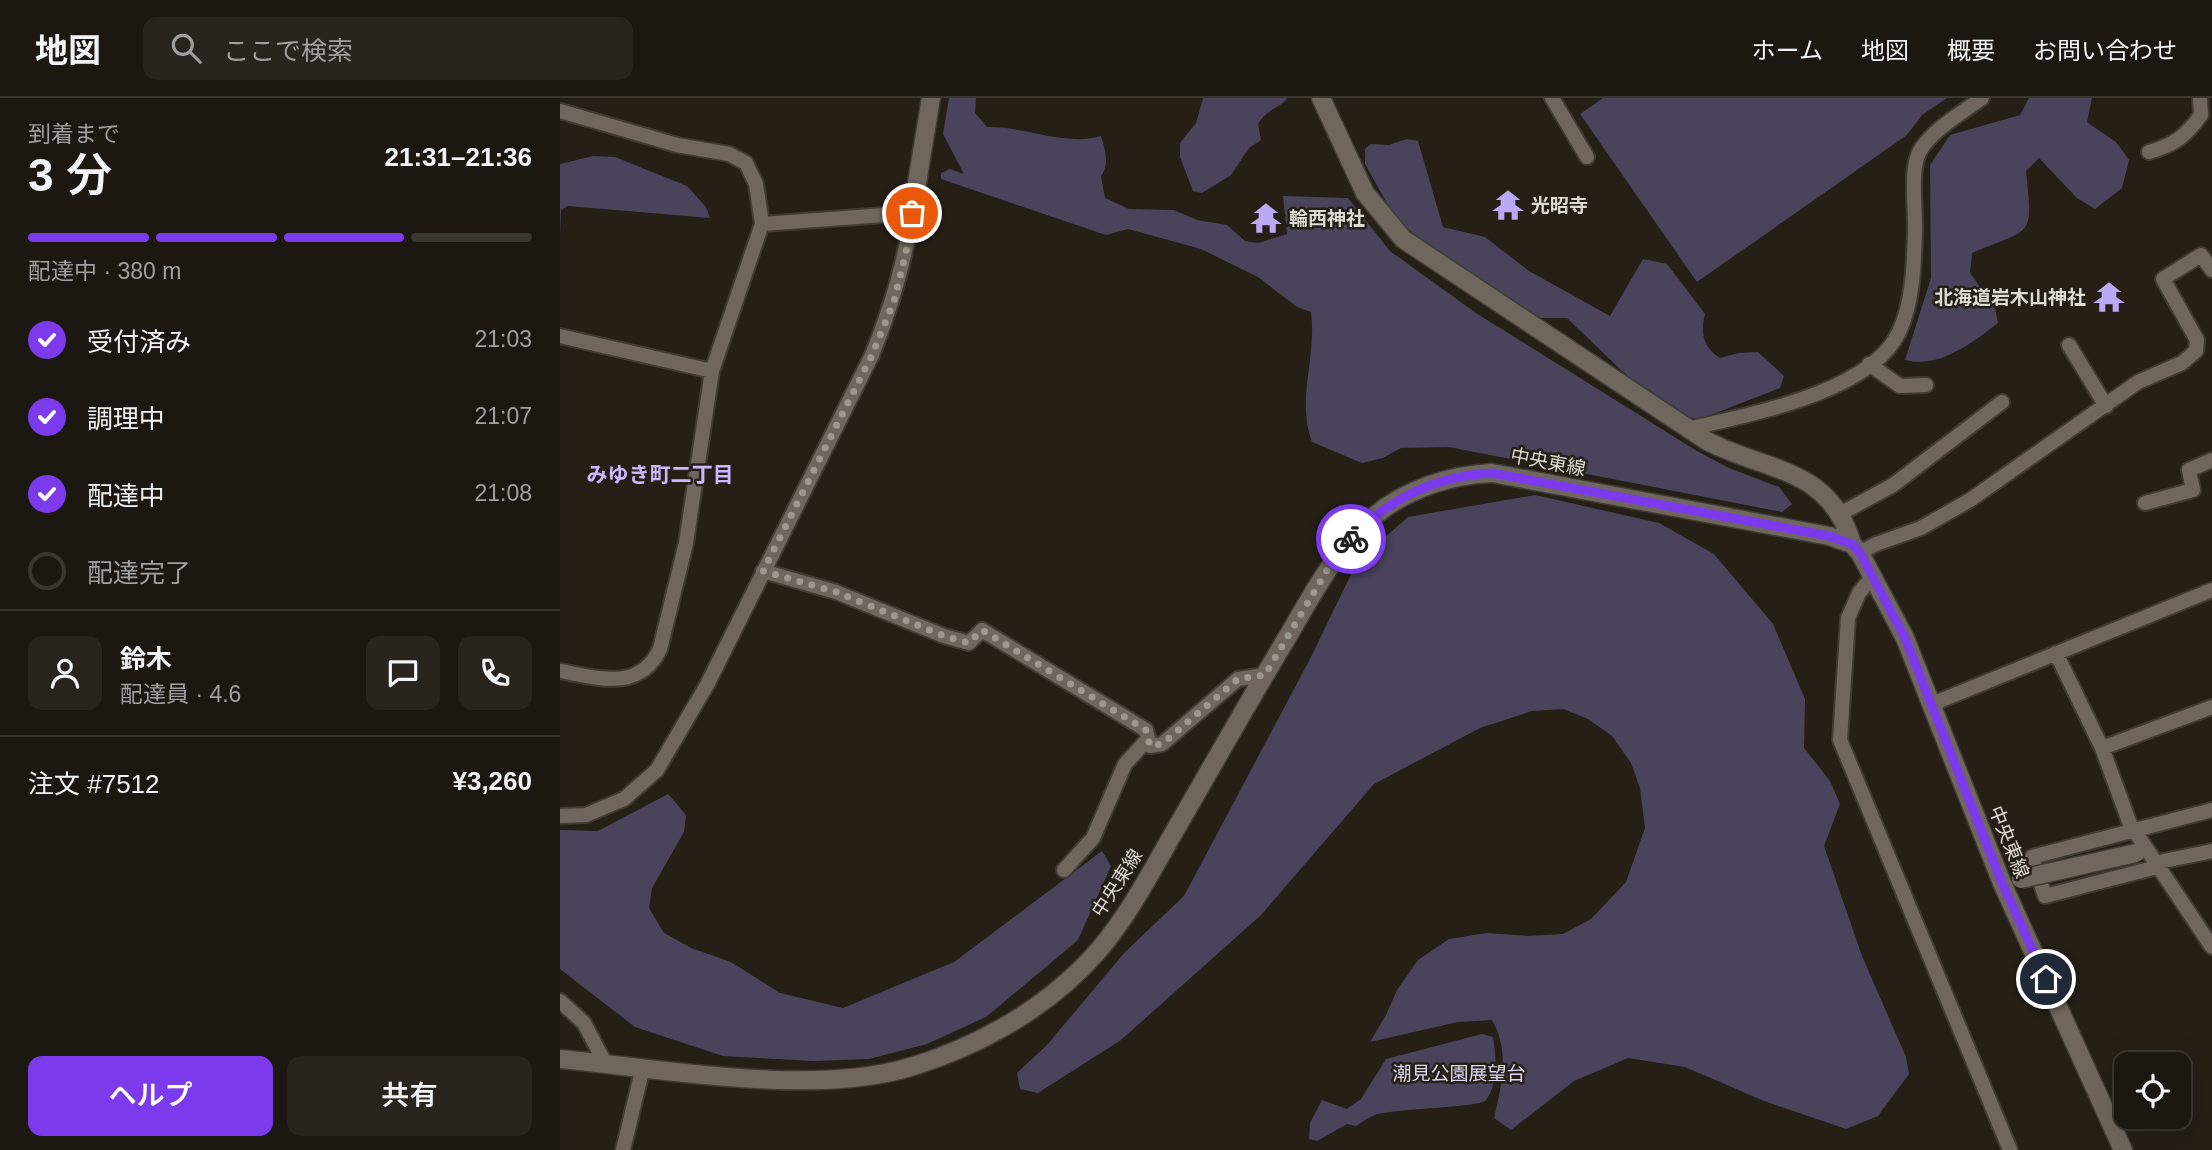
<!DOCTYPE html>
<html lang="ja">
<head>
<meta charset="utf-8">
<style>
	:root { --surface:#1c1710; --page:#29241e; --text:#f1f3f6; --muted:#a09f9f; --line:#3a3630; --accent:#7c3aed }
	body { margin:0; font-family:Arial,"Noto Sans JP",sans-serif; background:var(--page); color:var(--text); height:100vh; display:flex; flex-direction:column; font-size:26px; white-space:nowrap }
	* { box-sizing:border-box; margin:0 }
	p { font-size:23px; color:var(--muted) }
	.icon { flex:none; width:38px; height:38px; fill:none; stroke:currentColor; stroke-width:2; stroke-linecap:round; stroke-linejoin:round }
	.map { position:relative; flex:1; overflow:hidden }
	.drawer { display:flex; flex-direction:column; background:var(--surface); width:560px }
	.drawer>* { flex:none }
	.controls { position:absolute; left:1554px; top:954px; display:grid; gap:14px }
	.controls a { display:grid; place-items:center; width:77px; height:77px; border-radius:14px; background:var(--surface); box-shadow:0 7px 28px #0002,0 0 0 2px var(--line); font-size:35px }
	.pin { position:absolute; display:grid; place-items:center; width:60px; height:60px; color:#fff; margin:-30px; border:4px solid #fff; border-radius:50%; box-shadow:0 2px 7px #0007 }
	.courier { position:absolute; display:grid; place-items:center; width:70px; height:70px; margin:-35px; border:5px solid #7c3aed; border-radius:50%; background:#fff; color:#222; box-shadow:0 2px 9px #0007 }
	.summary em { font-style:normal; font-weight:600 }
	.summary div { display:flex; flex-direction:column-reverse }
	.summary { display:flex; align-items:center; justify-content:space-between; height:119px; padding:0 28px }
	h1 { font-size:46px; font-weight:600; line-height:52px }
	.bar { display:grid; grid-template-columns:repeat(4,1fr); gap:10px 7px; align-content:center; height:84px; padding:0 28px }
	.bar i { height:9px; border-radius:5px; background:var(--line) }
	.bar .on { background:var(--accent) }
	.bar p { grid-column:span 4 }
	.line { display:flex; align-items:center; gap:18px; padding:0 28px; border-top:2px solid var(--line) }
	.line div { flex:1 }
	.round { display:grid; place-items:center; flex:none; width:74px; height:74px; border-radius:14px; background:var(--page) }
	ol { padding:0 28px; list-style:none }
	li { display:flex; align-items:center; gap:21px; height:77px }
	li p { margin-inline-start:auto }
	li .icon { padding:7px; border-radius:50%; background:var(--accent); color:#fff; stroke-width:4 }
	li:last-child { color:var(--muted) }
	li i { width:38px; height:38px; border:4px solid var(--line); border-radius:50% }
	.button { display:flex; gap:14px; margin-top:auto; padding:14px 28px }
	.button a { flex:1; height:80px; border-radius:14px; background:var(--accent); color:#fff; font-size:28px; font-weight:600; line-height:80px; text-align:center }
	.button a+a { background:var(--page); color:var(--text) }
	header { display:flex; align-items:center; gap:42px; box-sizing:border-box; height:98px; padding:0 35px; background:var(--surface); border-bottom:2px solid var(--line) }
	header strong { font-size:33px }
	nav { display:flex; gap:38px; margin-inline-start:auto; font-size:24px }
	.search { width:490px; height:63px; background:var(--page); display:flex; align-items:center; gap:18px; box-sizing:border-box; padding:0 24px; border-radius:14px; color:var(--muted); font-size:26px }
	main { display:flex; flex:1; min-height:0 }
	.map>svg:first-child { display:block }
	.green { fill:#49445b }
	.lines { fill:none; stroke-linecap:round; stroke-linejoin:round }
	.minor-casing { stroke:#403b35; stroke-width:18 }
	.tertiary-casing { stroke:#403b35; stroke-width:21 }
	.secondary-casing { stroke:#403b35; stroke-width:21 }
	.minor { stroke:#6f675d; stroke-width:14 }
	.tertiary { stroke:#6f675d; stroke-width:18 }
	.secondary { stroke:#6f675d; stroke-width:18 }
	.tertiary-bridge-casing { stroke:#403b35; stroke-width:21; stroke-linecap:butt }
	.tertiary-bridge { stroke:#6f675d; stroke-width:18 }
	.done { stroke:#9d9992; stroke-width:7; stroke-dasharray:0 12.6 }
	.route { stroke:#7c3aed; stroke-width:9 }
	.labels { text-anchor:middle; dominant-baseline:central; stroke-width:5; stroke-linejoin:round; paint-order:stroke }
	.poi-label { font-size:19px; font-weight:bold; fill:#dedad4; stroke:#251f16; text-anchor:start }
	.street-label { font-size:19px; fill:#dedad4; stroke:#251f16 }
	.park-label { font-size:19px; fill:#dfd8f8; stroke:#251f16 }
	.neighbourhood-label { font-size:21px; font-weight:bold; fill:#c9b8ff; stroke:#251f16 }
</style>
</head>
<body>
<header>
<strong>地図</strong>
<div class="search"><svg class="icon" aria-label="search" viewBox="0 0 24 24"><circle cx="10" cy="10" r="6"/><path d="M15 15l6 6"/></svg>ここで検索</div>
<nav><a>ホーム</a><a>地図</a><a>概要</a><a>お問い合わせ</a></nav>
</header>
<main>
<section class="drawer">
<div class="summary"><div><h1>3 分</h1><p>到着まで</p></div><em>21:31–21:36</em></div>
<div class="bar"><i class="on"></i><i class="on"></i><i class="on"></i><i></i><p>配達中 · 380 m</p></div>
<ol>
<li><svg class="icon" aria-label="check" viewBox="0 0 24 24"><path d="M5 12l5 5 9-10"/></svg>受付済み<p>21:03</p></li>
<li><svg class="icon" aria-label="check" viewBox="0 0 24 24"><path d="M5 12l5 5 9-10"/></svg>調理中<p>21:07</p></li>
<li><svg class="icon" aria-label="check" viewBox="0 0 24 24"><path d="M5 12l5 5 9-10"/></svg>配達中<p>21:08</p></li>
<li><i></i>配達完了</li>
</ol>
<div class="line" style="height:126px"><a class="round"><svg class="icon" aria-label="person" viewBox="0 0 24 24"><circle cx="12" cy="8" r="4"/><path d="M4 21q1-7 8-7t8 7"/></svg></a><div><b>鈴木</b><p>配達員 · 4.6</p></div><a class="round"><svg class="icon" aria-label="chat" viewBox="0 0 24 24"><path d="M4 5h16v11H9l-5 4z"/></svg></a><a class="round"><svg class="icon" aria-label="phone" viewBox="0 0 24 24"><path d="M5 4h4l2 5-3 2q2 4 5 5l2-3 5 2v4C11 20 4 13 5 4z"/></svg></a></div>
<div class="line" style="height:91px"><div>注文 #7512</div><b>¥3,260</b></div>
<div class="button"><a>ヘルプ</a><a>共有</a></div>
</section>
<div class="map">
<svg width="1652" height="1052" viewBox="0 0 1652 1052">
	<rect width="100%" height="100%" fill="#251f16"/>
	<path class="green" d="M389,0h27l-1,15 12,14c38,-1 77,20 114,9 4,14 9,28 0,40l4,22 24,11 45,1 23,10 30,5 18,16 13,2 29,-9 -4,-38 65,2 42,53 86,62 221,138 32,17 50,19 13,17 -10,8 -333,-65 -48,1 -18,10 -21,5 -50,-21c-16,-43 5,-85 -1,-130l-14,-5 -39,-30 -57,-28 -73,-20 -22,6 -165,-56v-6l9,-4 14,5 -21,-40z
		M643,0h84c-6,10 -18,9 -29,26l3,16 -12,8 -18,27 -29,18 -9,-2 -13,-34v-14l16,-20z
		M1043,0h344l-25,17 -15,20 -210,147 -117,-168z
		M1469,0h63l-5,24 29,20 13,18 -7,28 -27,21 -18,-11 -38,-40 -13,13c7,69 7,56 -54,82l-2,20 25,35 3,15c-26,20 -59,46 -93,37l26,-82 -1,-113 20,-30 70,-20z
		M847,41l11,2 25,86 42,10 44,34 81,45 33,-57 24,5 38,50c-5,19 -2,33 15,44l19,-5 19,-1 26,24 -4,12 -77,30h-18l-40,-25 -78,-75h-26l-102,-60 -45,-42 -29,-52v-15l6,-5 18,1z
		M33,58l22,1 72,29 19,21 4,11 -142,-12 -7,4 -1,26v-72z
		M975,397l124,28 55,31 59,70 32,75 -1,49 26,33 10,23 -16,42 38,110 44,101 3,17 -31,42 -32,13 -82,-28 -79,-34 -57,-9 -54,23 -63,49 -17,-12c8,-34 16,-66 -2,-98l-34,2 -88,20 16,-27 11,-25 21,-30 31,-21 38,-6 41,3 35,-2 28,-15 35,-37 19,-54 -5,-40 -9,-25 -19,-27 -24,-17 -25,-10 -31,2 -52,17 -106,56 -113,131 -140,125 -83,53 -18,-4 -3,-16 30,-28 78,-93 59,-56 126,-237 47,-97 51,-45z
		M108,696l18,21 -2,17 -32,56 -3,20 15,25 27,15 40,14 49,31 63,15 111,-46 148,-111 9,15 -33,74 -92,77 -59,27 -58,15 -55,2 -91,-5 -88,-29 -75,-58v-139l38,1z
		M922,936l11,3c3,19 6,46 -7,63 -6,8 -91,8 -111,15 -6,2 -13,7 -19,11l-9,-2 -30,17 -8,-2 1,-16 12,-23 25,9 14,-10 25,-40z"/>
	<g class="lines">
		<defs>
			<path id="minor" d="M992,0l35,59
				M0,13l117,34 52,9 17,9 10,21 6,40 -50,147 -26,172 -26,106c-21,43 -61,29 -100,22
				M1589,54c25,-7 37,-16 52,-37l-1,-17
				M0,238l152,35
				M1509,247l37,61
				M1309,266l31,22 26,-1
				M1127,331c59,-14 184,-36 212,-97 14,-29 15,-68 16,-100 1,-22 -6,-65 6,-83 14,-21 41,-36 61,-51
				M1585,405l48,-13 -4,-20 23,-10
				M1280,416l53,-29 109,-83
				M1300,455l16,-9 45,-16 49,-28 168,-118 44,-19 14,-12 1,-11 -34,-61 38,-24 11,15
				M203,473l73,21 108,44 25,7 13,-13 164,100 4,16 12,-2 76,-65 27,-4
				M1313,478l-14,17 -11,25 -8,122 170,410
				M1496,555l46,95 28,76 82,123
				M1372,606l280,-114
				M1542,650l110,-41
				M0,718l26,-1 38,-16 33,-29 51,-87 164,-328c19,-47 33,-92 40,-142l-150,11
				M1594,765l58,-12
				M1597,769l-112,29 -13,-39 180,-47
				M504,772l29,-32 32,-74 23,-25
				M0,903l24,22 21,40
				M63,1052l20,-83"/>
			<path id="tertiary" d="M761,0l44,95 38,46 304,202c60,31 123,26 145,103
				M352,115l19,-115"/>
			<path id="secondary" d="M0,961c103,10 249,37 347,9 72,-21 142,-61 191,-117 32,-37 55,-83 79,-124 37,-64 73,-128 111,-191 25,-43 48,-86 85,-119 33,-28 77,-42 119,-44l337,63 23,8 8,9 45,85 97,245 121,267"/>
		</defs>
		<use href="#minor" class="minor-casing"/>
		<use href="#tertiary" class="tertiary-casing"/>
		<use href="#secondary" class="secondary-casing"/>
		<use href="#minor" class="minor"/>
		<use href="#tertiary" class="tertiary"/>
		<use href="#secondary" class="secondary"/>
		<defs>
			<path id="tertiary-bridge" d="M1461,781l115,-26"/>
		</defs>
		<use href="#tertiary-bridge" class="tertiary-bridge-casing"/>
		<use href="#tertiary-bridge" class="tertiary-bridge"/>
	</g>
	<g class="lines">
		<path class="done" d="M352,115l-6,39 -12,49 -22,54 -109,216 73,21 108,44 25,7 13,-13 164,100 4,16 12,-2 76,-65 27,-4 68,-115 18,-21"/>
		<path class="route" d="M791,441c37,-41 86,-63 141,-66l337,63 23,8 8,9 45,85 97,245 44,96"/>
	</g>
	<defs>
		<symbol id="temple-bare" viewBox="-9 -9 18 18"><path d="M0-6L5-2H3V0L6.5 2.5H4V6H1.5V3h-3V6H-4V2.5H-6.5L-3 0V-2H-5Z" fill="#bca9f5" stroke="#251f16" stroke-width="2.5" paint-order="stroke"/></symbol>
	</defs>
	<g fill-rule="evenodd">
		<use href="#temple-bare" x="926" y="85" width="44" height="44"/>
		<use href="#temple-bare" x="684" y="98" width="44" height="44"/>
		<use href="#temple-bare" x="1527" y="177" width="44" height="44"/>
	</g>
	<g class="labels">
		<g class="poi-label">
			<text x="971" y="107">光昭寺</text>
			<text x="729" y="120">輪西神社</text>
			<text x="1526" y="199" text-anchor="end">北海道岩木山神社</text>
		</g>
		<g class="street-label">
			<text transform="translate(988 364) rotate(11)">中央東線</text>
			<text transform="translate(1449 744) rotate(68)">中央東線</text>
			<text transform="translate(557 785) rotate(-57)">中央東線</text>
		</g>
		<g class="park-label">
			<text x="899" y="975">潮見公園展望台</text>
		</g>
		<g class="neighbourhood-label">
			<text x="100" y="376">みゆき町二丁目</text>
		</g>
	</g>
</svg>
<div class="controls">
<a><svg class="icon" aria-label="locate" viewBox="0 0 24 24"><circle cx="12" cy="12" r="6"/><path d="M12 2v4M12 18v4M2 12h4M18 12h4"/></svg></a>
</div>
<div class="pin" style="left:352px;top:115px;background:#ea580c"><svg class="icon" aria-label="bag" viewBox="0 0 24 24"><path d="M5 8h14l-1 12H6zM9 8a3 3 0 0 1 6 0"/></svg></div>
<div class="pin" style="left:1486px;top:881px;background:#1f2937"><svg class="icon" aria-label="home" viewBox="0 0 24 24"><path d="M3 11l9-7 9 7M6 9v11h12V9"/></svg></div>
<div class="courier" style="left:791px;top:441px"><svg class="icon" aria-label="bike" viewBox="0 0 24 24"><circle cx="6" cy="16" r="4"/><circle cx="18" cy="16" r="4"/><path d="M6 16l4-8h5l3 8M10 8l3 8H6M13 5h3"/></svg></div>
</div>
</main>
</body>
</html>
